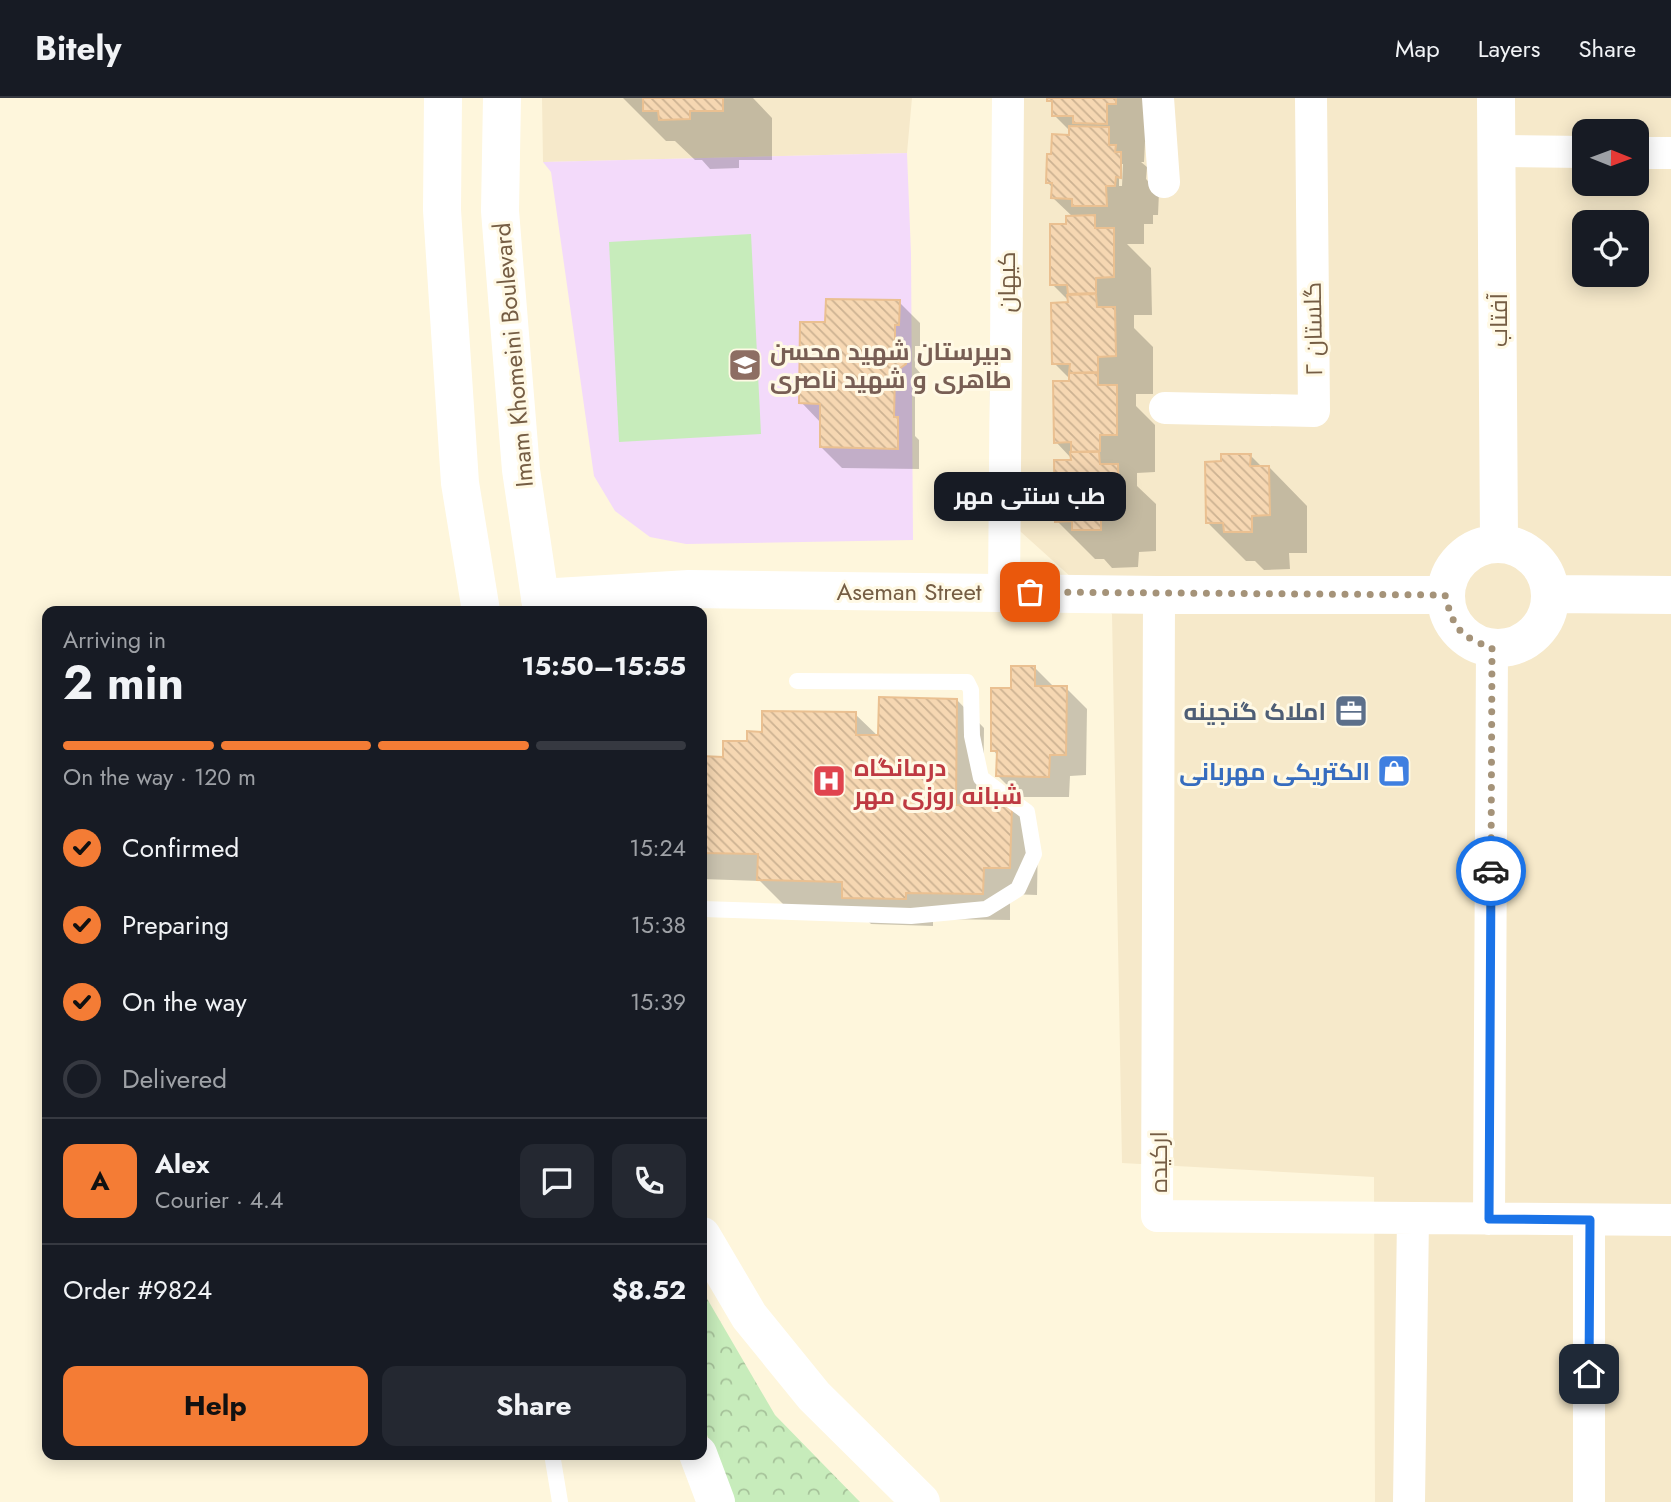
<!DOCTYPE html>
<html lang="en">
<head>
<meta charset="utf-8">
<style>
	:root { --surface:#171b24; --page:#242831; --text:#f1f3f6; --muted:#9ea1a6; --line:#363941; --accent:#f47c35 }
	body { margin:0; font-family:Jost,Cairo,sans-serif; background:var(--page); color:var(--text); height:100vh; display:flex; flex-direction:column; font-size:26px; white-space:nowrap }
	* { box-sizing:border-box; margin:0 }
	p { font-size:23px; color:var(--muted) }
	.icon { flex:none; width:38px; height:38px; fill:none; stroke:currentColor; stroke-width:2; stroke-linecap:round; stroke-linejoin:round }
	.map { position:relative; flex:1; overflow:hidden }
	.panel { position:absolute; left:42px; top:508px; width:665px; height:854px; display:flex; flex-direction:column; background:var(--surface); border-radius:14px; box-shadow:0 4px 18px #0003 }
	.panel>* { flex:none }
	.needle { width:46px; rotate:91deg }
	.tools { position:absolute; left:1572px; top:21px; display:grid; gap:14px }
	.tools a { display:grid; place-items:center; width:77px; height:77px; border-radius:14px; background:var(--surface); box-shadow:0 4px 18px #0003; font-size:35px }
	.pin { position:absolute; display:grid; place-items:center; width:60px; height:60px; color:#fff; margin:-30px; border-radius:14px; box-shadow:0 4px 10px #0006 }
	.courier { position:absolute; display:grid; place-items:center; width:70px; height:70px; margin:-35px; border:5px solid #1a73e8; border-radius:50%; background:#fff; color:#222; box-shadow:0 2px 9px #0007 }
	.bubble { position:absolute; height:49px; border-radius:14px; background:var(--surface); box-shadow:0 4px 18px #0003; font-size:23px; font-weight:700; line-height:49px; text-align:center }
	.headline em { font-style:normal; font-weight:700 }
	.headline div { display:flex; flex-direction:column-reverse }
	.headline { display:flex; align-items:center; justify-content:space-between; height:119px; padding:0 21px }
	h1 { font-size:46px; font-weight:700; line-height:52px }
	.bar { display:grid; grid-template-columns:repeat(4,1fr); gap:10px 7px; align-content:center; height:84px; padding:0 21px }
	.bar i { height:9px; border-radius:5px; background:var(--line) }
	.bar .on { background:var(--accent) }
	.bar p { grid-column:span 4 }
	.line { display:flex; align-items:center; gap:18px; padding:0 21px; border-top:2px solid var(--line) }
	.line div { flex:1 }
	.round { display:grid; place-items:center; flex:none; width:74px; height:74px; border-radius:14px; background:var(--page) }
	ol { padding:0 21px; list-style:none }
	li { display:flex; align-items:center; gap:21px; height:77px }
	li p { margin-inline-start:auto }
	li .icon { padding:7px; border-radius:50%; background:var(--accent); color:#111; stroke-width:4 }
	li:last-child { color:var(--muted) }
	li i { width:38px; height:38px; border:4px solid var(--line); border-radius:50% }
	.cta { display:flex; gap:14px; margin-top:auto; padding:14px 21px }
	.cta a { flex:1; height:80px; border-radius:14px; background:var(--accent); color:#111; font-size:28px; font-weight:700; line-height:80px; text-align:center }
	.cta a+a { background:var(--page); color:var(--text) }
	header { display:flex; align-items:center; gap:42px; box-sizing:border-box; height:98px; padding:0 35px; background:var(--surface); border-bottom:2px solid var(--line) }
	header strong { font-size:33px }
	nav { display:flex; gap:38px; margin-inline-start:auto; font-size:24px }
	.map>svg:first-child { display:block }
	.residential { fill:#f6e9ca; fill-rule:evenodd }
	.education { fill:#f3dafa }
	.forest { fill:url(#forest-crowns) }
	.pitch { fill:#c7ecbb }
	.shadow { fill:#0003; fill-rule:evenodd }
	.building { fill:url(#building-back-hatch); stroke:#eac091; stroke-width:2 }
	.lines { fill:none; stroke-linecap:round; stroke-linejoin:round }
	.service { stroke:#fff; stroke-width:16 }
	.minor { stroke:#fff; stroke-width:32 }
	.tertiary { stroke:#fff; stroke-width:38 }
	.secondary { stroke:#fff; stroke-width:38 }
	.done { stroke:#a59379; stroke-width:7; stroke-dasharray:0 12.6 }
	.route { stroke:#1a73e8; stroke-width:9 }
	.labels { text-anchor:middle; dominant-baseline:central; stroke-width:6; stroke-linejoin:round; paint-order:stroke }
	.street-label { font-size:24px; fill:#755d44; stroke:#fff9e5 }
	.education-label { font-size:24px; font-weight:bold; fill:#785e54; stroke:#fff9e5; text-anchor:start }
	.service-label { font-size:24px; font-weight:bold; fill:#4e5e75; stroke:#fff9e5; text-anchor:end }
	.health-label { font-size:24px; font-weight:bold; fill:#be3a42; stroke:#fff9e5; text-anchor:start }
	.shop-label { font-size:24px; font-weight:bold; fill:#366cbe; stroke:#fff9e5; text-anchor:end }
</style>
</head>
<body>
<header>
<strong>Bitely</strong>
<nav><a>Map</a><a>Layers</a><a>Share</a></nav>
</header>
<div class="map">
<svg width="1671" height="1404" viewBox="0 0 1671 1404">
	<defs>
		<pattern id="forest-crowns" width="20" height="18" patternUnits="userSpaceOnUse" patternTransform="scale(1.75)"><rect width="20" height="18" fill="#c7ecbb"/><path d="M2 6a3 3 0 1 1 6 0M12 15a3 3 0 1 1 6 0" fill="none" stroke="#a6c29a"/></pattern>
		<pattern id="building-back-hatch" width="6" height="6" patternUnits="userSpaceOnUse" patternTransform="scale(1.75)"><rect width="6" height="6" fill="#f6d7b2"/><path d="M-1 5l2 2M0 0l6 6M5-1l2 2" fill="none" stroke="#ccb292"/></pattern>
	</defs>
	<rect width="100%" height="100%" fill="#fef6dc"/>
	<path class="residential" d="M542,0h370l-5,55 -364,9z
		M997,0h674v1404h-296l-1,-325 -252,-14 -10,-549 -120,-108 -3,-125zM1584,33h52v53h-52zM1584,124h52v53h-52z"/>
	<path class="education" d="M907,55l4,101 2,286 -227,4 -36,-7 -35,-26 -21,-35 -43,-304 -8,-10z"/>
	<path class="forest" d="M702,1192l73,125 85,87h-127l-31,-80z"/>
	<path class="pitch" d="M751,136l10,200 -142,8 -10,-200z"/>
	<path class="shadow" d="M623,0h130l19,20v42h-33v8l-29,1 -8,-9h-7l-20,-19h-9z
		M1049,0h99l6,44h-9l-1,20h-3l6,5 -1,12 13,13 -1,23h-5v9h-9v20h-17l24,24 1,47h-18v13l19,19v47h-17v12l19,19v47l-18,1v13l19,18v47l-17,1 -1,15 -26,1 -8,-9h-9l-38,-38 15,-62 -16,-17 15,-62 -17,-17 18,-59 -20,-20 15,-58 6,-9 -20,-19v-10l-5,-5 5,-27 18,-20v-4l-17,-17v-10zM1119,66h4l-1,22h-3z
		M899,204l21,21v23h-5v21l11,13v5l-11,8v43l4,4v29l-77,-1 -21,-21 1,-23 -21,-22 26,-78z
		M1250,357l12,12h7l38,39v47h-18l1,16 -26,1 -9,-9h-9l-38,-38 15,-60z
		M1034,569l21,21h11l21,21 -1,66 -16,1 -1,21h-50l-21,-21v-20l-5,-6 19,-60z
		M957,602l27,28 -1,79h28l27,28 -1,60 -27,-1v26l-77,-1v7l-62,-2 -16,-16 -69,-1 -26,-26 -58,-2v-121l23,1 38,-25 92,-20 25,24z"/>
	<path class="building" d="M643,0h80v13h-33v8l-31,1 -1,-9h-15z
		M1047,0h69v6h-9v20l-34,-1v-7h-21v-15h-5z
		M1069,28l40,1v18h7l-1,7h6v26l-5,-1 -1,9h-9l1,20h-35v-7l-21,-1 1,-15h-6l1,-29h4l1,-20 17,1z
		M1095,117v13h19v49l-18,1v15l-28,1 -1,-9h-17v-61h16v-8z
		M1096,196l1,13h18l1,49 -18,1v15l-29,1 1,-9h-18l-1,-61 17,-1 -1,-7z
		M826,201l74,1 -1,25h-4v23l7,4 4,6v6l-11,8 -1,45h4v32l-78,-2v-43l-21,-1 1,-81h25z
		M1069,275h29v12h19v50h-17v16l-29,1v-10l-17,1 -1,-62h16z
		M1070,354h29l1,12h18l1,50h-18v16h-29v-9l-17,1 -1,-62h17z
		M1221,356h30l-1,12h19l1,49 -18,1v16h-28l-1,-9h-17l-1,-61 16,-1z
		M1011,568h24v20h32l-1,69h-16l-1,22 -53,-1 1,-25h-6v-63h20z
		M879,599l78,2 -1,106 56,1 -2,62h-26l-1,26 -77,-1v6l-64,-1v-16l-85,-2 1,-26 -56,-1v-97l21,1v-16h24v-10l15,1v-21l94,1v23h22z"/>
	<g class="lines">
		<path class="service" d="M702,811l209,7 75,-7 32,-20 16,-35 -7,-42 -46,-34 -9,-42 -1,-46 -4,-8 -170,-1
			M552,1356l8,48"/>
		<path class="minor" d="M1158,0l6,84
			M1497,53l87,1
			M1636,55h35
			M1165,310l149,3 -3,-313
			M1004,494l4,-494
			M1159,497l-2,621 514,4
			M1489,1121l3,-571
			M1409,1404l4,-284
			M1589,1404v-282"/>
		<path class="tertiary" d="M1496,0l3,444
			M1446 498a52 52 0 1 1 104 0a52 52 0 1 1-104 0Z
			M1550,496l121,1
			M540,500l149,-9 470,6h286"/>
		<path class="secondary" d="M443,0l-1,112 18,273 21,128
			M502,0l-2,113 21,259 21,141
			M702,1138l47,80 65,80 107,106
			M698,1356l18,48"/>
	</g>
	<g class="lines">
		<path class="done" d="M1030,494l415,3c9,34 14,41 47,53l-1,223"/>
		<path class="route" d="M1491,773l-2,348 101,1 -1,154"/>
	</g>
	<defs>
		<symbol id="school-square" viewBox="-11 -11 22 22"><rect x="-9" y="-9" width="18" height="18" rx="4" fill="#8d6e63" stroke="#fff9e5"/><path d="M0-5L7-2L0 1L-7-2ZM-4 1L0 2.5L4 1V4Q0 6-4 4Z" fill="#fff"/></symbol>
		<symbol id="office-square" viewBox="-11 -11 22 22"><rect x="-9" y="-9" width="18" height="18" rx="4" fill="#5c6f8a" stroke="#fff9e5"/><path d="M-6-3h4V-5.5h4V-3h4V5H-6ZM-1-4.5V-3h2v-1.5ZM-6 0V1H6V0Z" fill="#fff"/></symbol>
		<symbol id="shop-square" viewBox="-11 -11 22 22"><rect x="-9" y="-9" width="18" height="18" rx="4" fill="#3f7fe0" stroke="#fff9e5"/><path d="M-5-2.5h2.3a2.7 3.5 0 0 1 5.4 0H5L5.5 6h-11ZM-1.5-2.5h3a1.5 2.3 0 0 0-3 0Z" fill="#fff"/></symbol>
		<symbol id="hospital-square" viewBox="-11 -11 22 22"><rect x="-9" y="-9" width="18" height="18" rx="4" fill="#e0444e" stroke="#fff9e5"/><path d="M-5-5h3v3.5h4V-5h3V5h-3V1.5h-4V5h-3Z" fill="#fff"/></symbol>
	</defs>
	<g fill-rule="evenodd">
		<use href="#school-square" x="726" y="248" width="38" height="38"/>
		<use href="#office-square" x="1332" y="594" width="38" height="38"/>
		<use href="#shop-square" x="1375" y="654" width="38" height="38"/>
		<use href="#hospital-square" x="810" y="664" width="38" height="38"/>
	</g>
	<g class="labels">
		<g class="street-label">
			<text transform="translate(1006 184) rotate(-90)">کیهان</text>
			<text transform="translate(1498 222) rotate(-90)">آفتاب</text>
			<text transform="translate(1313 231) rotate(-91)">گلستان ۲</text>
			<text transform="translate(513 257) rotate(-95)">Imam Khomeini Boulevard</text>
			<text x="909" y="493">Aseman Street</text>
			<text transform="translate(1158 1064) rotate(-90)">ارکیده</text>
		</g>
		<g class="education-label">
			<text x="770" y="253">دبیرستان شهید محسن<tspan x="770" dy="28">طاهری و شهید ناصری</tspan></text>
		</g>
		<g class="service-label">
			<text x="1326" y="613">املاک گنجینه</text>
		</g>
		<g class="health-label">
			<text x="854" y="669">درمانگاه<tspan x="854" dy="28">شبانه روزی مهر</tspan></text>
		</g>
		<g class="shop-label">
			<text x="1370" y="673">الکتریکی مهربانی</text>
		</g>
	</g>
</svg>
<div class="tools">
<a><svg class="needle" viewBox="-14 -14 28 28"><path d="M0-13l5 13h-10z" fill="#e53935"/><path d="M0 13l5-13h-10z" fill="#9ea1a6"/></svg></a>
<a><svg class="icon" aria-label="locate" viewBox="0 0 24 24"><circle cx="12" cy="12" r="6"/><path d="M12 2v4M12 18v4M2 12h4M18 12h4"/></svg></a>
</div>
<div class="pin" style="left:1030px;top:494px;background:#ea580c"><svg class="icon" aria-label="bag" viewBox="0 0 24 24"><path d="M5 8h14l-1 12H6zM9 8a3 3 0 0 1 6 0"/></svg></div>
<div class="pin" style="left:1589px;top:1276px;background:#1f2937"><svg class="icon" aria-label="home" viewBox="0 0 24 24"><path d="M3 11l9-7 9 7M6 9v11h12V9"/></svg></div>
<div class="courier" style="left:1491px;top:773px"><svg class="icon" aria-label="car" viewBox="0 0 24 24"><path d="M5 17H2v-5l4-1 3-4h7l3 4 3 1v5h-3M9 17h6M6 11h13"/><circle cx="7" cy="17" r="2"/><circle cx="17" cy="17" r="2"/></svg></div>
<div class="bubble" style="left:934px;top:374px;width:192px">طب سنتی مهر</div>
<section class="panel">
<div class="headline"><div><h1>2 min</h1><p>Arriving in</p></div><em>15:50–15:55</em></div>
<div class="bar"><i class="on"></i><i class="on"></i><i class="on"></i><i></i><p>On the way · 120 m</p></div>
<ol>
<li><svg class="icon" aria-label="check" viewBox="0 0 24 24"><path d="M5 12l5 5 9-10"/></svg>Confirmed<p>15:24</p></li>
<li><svg class="icon" aria-label="check" viewBox="0 0 24 24"><path d="M5 12l5 5 9-10"/></svg>Preparing<p>15:38</p></li>
<li><svg class="icon" aria-label="check" viewBox="0 0 24 24"><path d="M5 12l5 5 9-10"/></svg>On the way<p>15:39</p></li>
<li><i></i>Delivered</li>
</ol>
<div class="line" style="height:126px"><b class="round" style="background:var(--accent);color:#111">A</b><div><b>Alex</b><p>Courier · 4.4</p></div><a class="round"><svg class="icon" aria-label="chat" viewBox="0 0 24 24"><path d="M4 5h16v11H9l-5 4z"/></svg></a><a class="round"><svg class="icon" aria-label="phone" viewBox="0 0 24 24"><path d="M5 4h4l2 5-3 2q2 4 5 5l2-3 5 2v4C11 20 4 13 5 4z"/></svg></a></div>
<div class="line" style="height:91px"><div>Order #9824</div><b>$8.52</b></div>
<div class="cta"><a>Help</a><a>Share</a></div>
</section>
</div>
</body>
</html>
